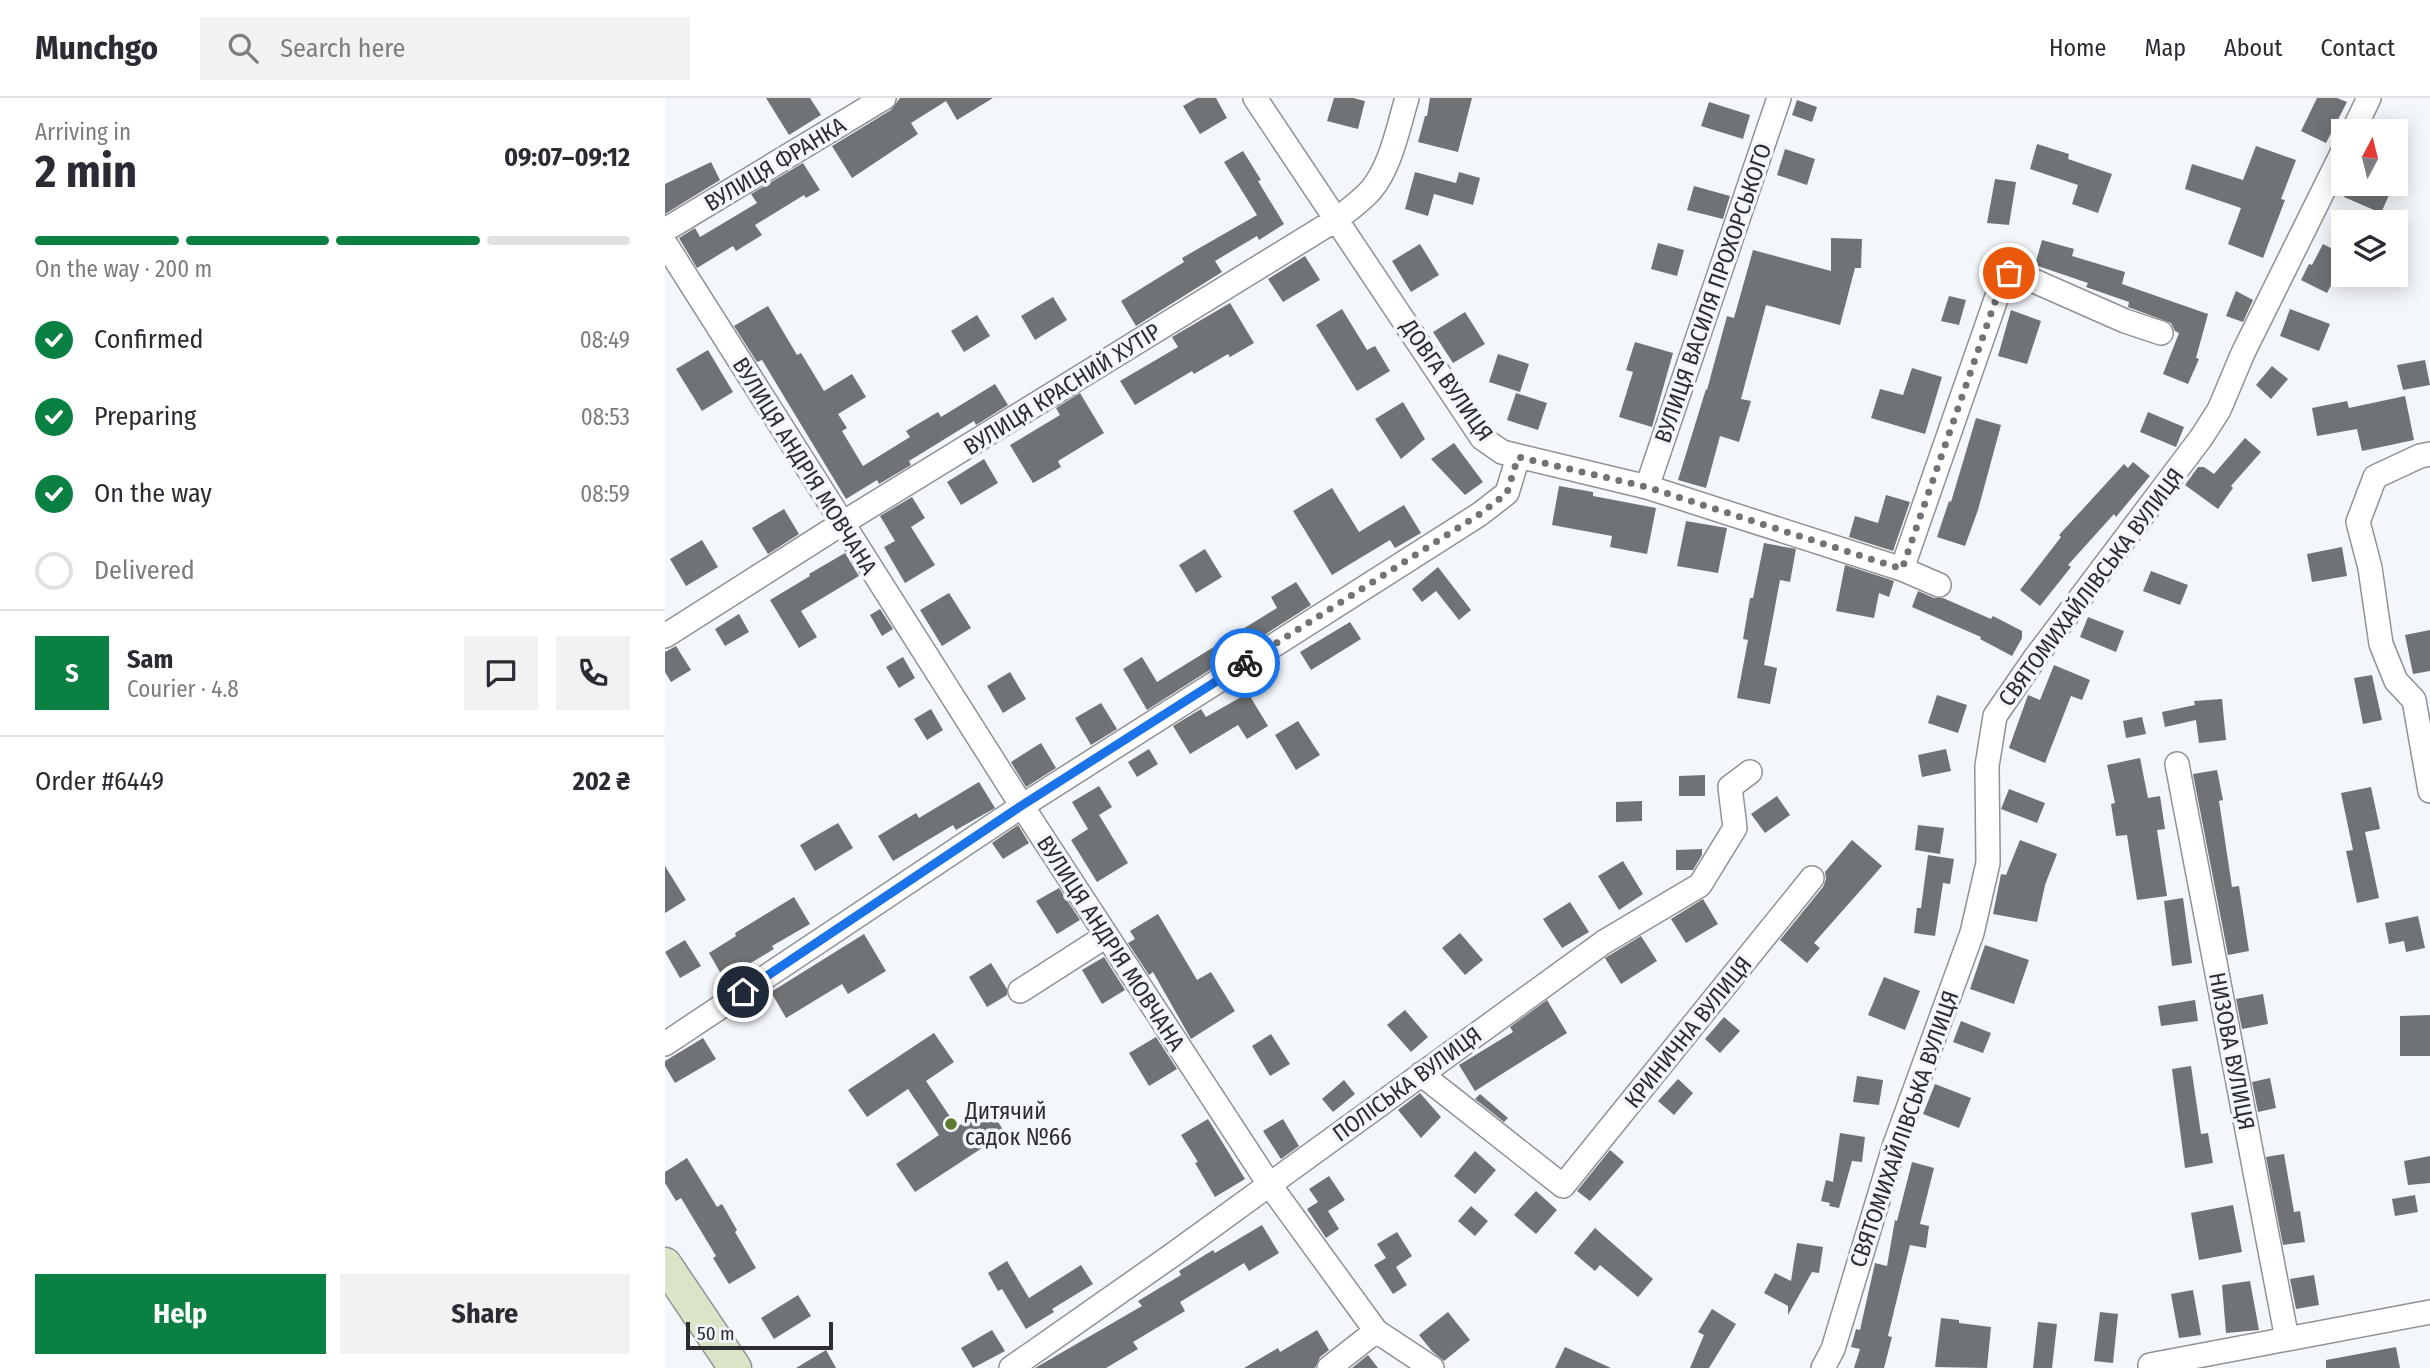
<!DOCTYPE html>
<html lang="en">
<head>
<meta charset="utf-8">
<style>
	:root { --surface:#fff; --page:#f2f2f3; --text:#2b2b33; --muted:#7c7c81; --line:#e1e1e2; --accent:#0b8043 }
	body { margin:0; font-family:"Fira Sans Condensed",sans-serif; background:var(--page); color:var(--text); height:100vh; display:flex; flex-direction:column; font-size:26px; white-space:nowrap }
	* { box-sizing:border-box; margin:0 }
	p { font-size:23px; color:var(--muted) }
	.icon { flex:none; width:38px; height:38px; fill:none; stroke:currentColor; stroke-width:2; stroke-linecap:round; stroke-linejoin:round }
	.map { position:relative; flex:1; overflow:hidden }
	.drawer { display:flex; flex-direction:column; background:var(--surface); width:665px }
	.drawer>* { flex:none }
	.needle { width:46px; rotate:7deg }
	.tools { position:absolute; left:1666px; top:21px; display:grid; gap:14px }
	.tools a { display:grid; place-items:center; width:77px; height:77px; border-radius:0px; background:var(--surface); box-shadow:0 4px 18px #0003; font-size:35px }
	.scale { position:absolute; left:21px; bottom:18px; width:147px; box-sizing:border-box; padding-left:7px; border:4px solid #2c2d2f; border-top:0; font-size:19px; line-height:24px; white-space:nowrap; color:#2c2d2f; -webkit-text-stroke:5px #f3f6fa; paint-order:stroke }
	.pin { position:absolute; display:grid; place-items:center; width:60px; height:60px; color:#fff; margin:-30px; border:4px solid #fff; border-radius:50%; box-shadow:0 2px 7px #0007 }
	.courier { position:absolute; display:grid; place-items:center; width:70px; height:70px; margin:-35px; border:5px solid #1a73e8; border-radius:50%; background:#fff; color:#222; box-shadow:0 2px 9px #0007 }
	.summary em { font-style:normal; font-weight:700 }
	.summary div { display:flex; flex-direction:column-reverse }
	.summary { display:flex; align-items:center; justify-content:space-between; height:119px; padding:0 35px }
	h1 { font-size:46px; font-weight:700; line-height:52px }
	.bar { display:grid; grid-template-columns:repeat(4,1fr); gap:10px 7px; align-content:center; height:84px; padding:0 35px }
	.bar i { height:9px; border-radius:5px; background:var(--line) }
	.bar .on { background:var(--accent) }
	.bar p { grid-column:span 4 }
	.line { display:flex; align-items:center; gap:18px; padding:0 35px; border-top:2px solid var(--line) }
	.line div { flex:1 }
	.round { display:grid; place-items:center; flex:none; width:74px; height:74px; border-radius:0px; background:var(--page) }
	ol { padding:0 35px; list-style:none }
	li { display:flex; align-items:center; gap:21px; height:77px }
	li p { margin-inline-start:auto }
	li .icon { padding:7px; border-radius:50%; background:var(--accent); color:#fff; stroke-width:4 }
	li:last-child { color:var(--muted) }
	li i { width:38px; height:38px; border:4px solid var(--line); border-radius:50% }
	.action { display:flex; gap:14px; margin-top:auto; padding:14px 35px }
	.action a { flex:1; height:80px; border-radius:0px; background:var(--accent); color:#fff; font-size:28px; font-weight:700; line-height:80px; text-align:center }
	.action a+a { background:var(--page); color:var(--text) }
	header { display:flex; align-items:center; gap:42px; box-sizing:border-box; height:98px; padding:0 35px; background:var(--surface); border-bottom:2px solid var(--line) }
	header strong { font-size:33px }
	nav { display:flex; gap:38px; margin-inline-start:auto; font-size:24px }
	.search { width:490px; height:63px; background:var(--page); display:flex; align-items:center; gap:18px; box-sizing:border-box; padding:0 24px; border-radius:0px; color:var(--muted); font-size:26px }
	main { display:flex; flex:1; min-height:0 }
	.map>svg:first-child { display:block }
	.building { fill:#707376 }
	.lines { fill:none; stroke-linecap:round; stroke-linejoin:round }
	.minor-casing { stroke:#8f9295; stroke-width:26 }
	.secondary-casing { stroke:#8f9295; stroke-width:35 }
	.minor { stroke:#fff; stroke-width:23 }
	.secondary { stroke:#dae5c7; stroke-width:32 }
	.done { stroke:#727376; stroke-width:7; stroke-dasharray:0 12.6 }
	.route { stroke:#1a73e8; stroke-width:9 }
	.poi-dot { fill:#5e792d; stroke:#f3f6fa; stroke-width:2.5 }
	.labels { text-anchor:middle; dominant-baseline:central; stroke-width:7; stroke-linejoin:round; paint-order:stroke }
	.street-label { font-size:23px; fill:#2c2d2f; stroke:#f3f6fa }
	.poi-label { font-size:23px; fill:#2c2d2f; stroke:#f3f6fa; text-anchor:start }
</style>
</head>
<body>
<header>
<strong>Munchgo</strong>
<div class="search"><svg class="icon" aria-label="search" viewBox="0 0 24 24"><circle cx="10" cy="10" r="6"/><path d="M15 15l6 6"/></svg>Search here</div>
<nav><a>Home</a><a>Map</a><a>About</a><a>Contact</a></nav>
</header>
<main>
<section class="drawer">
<div class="summary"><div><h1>2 min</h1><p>Arriving in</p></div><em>09:07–09:12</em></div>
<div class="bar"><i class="on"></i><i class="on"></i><i class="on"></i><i></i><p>On the way · 200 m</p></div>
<ol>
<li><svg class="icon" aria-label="check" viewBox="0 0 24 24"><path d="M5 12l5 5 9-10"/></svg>Confirmed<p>08:49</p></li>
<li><svg class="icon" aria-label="check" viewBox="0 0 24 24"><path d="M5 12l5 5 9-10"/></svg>Preparing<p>08:53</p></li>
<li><svg class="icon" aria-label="check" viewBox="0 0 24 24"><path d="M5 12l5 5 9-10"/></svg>On the way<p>08:59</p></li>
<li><i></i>Delivered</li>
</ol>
<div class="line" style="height:126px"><b class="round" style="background:var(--accent);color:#fff">S</b><div><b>Sam</b><p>Courier · 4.8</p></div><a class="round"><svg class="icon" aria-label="chat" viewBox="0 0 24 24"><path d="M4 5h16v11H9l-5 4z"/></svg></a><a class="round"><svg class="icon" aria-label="phone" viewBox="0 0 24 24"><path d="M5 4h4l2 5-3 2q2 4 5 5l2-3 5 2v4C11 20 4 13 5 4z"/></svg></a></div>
<div class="line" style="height:91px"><div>Order #6449</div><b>202 ₴</b></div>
<div class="action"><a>Help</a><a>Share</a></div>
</section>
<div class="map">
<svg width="1765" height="1270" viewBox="0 0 1765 1270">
	<rect width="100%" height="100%" fill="#f3f6fa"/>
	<path class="building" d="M101,0h44l11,17 -32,20z
		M235,0h93l-36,22 -11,-19 -35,22 7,11 -66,44 -20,-32 59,-36z
		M532,0h19l11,20 -27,16 -17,-28z
		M669,0h19l12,3 -7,28 -31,-8z
		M765,0h42l-14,54 -40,-10 7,-26h2z
		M1652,0h20l10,4 -21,41 -25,-12z
		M1132,2l20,7 -5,15 -20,-7z
		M1044,4l41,13 -7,24 -42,-13z
		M1372,46l32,10 -1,5 44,15 -14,39 -26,-9 6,-19 -48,-16z
		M1591,48l40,14 -15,39 4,1 -22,58 -35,-14 13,-36 -56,-19 7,-25 51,16z
		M1120,51l30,10 -8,26 -30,-10z
		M578,53l18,29 -3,1 26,43 -25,16 -2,-4 -42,25 7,11 -86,54 -15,-25 63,-39 -2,-4 75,-43 -33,-53z
		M46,64l9,18 -55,34v-30z
		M138,65l17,27 -14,8 -2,-3 -49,30 7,10 -26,16 -3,-5 -36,22 -18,-30 16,-10 5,9 57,-34 -6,-9z
		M750,74l41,11 3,-11 21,6 -7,27 -39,-11 -6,22 -23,-7z
		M1330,81l21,3 -7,43 -22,-2z
		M1685,86h8l31,11 -8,18 -37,-16z
		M1029,88l36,10 -7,23 -36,-9z
		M1166,140l31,1 -1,29h-6l-15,57 -74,-20 -25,94 10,2 -12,41 -19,-6 -14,52 -28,-8 28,-91 1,1 20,-74 7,2 19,-68 78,21z
		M1377,142l32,9 -2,7 53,16 -3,12 86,30 -12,44 3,1 -11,25 -25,-10 16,-41 -4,-2 -4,-8 -43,-16 1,-5 -43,-15 2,-4 -53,-18z
		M993,145l26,7 -7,26 -26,-7z
		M755,146l19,31 -28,17 -19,-31z
		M1658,146l20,10v9l-16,30 -26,-13 8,-16 3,1z
		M640,158l15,24 -37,22 -15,-23z
		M1571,193l17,9 -10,22 -17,-6z
		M1284,198l17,4 -7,25 -18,-4z
		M388,199l14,23 -32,20 -14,-24z
		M565,205l24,40 -24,14 -2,-3 -34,20 -2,-3 -57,34 -15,-24 58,-34 -6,-10z
		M103,208l29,49 4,-2 23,38 28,-17 14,23 -28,17 9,14 -5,3 21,35 47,-29 -4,-6 32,-19 3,5 54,-33 13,21 -32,20 -2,-4 -65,40 2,4 -32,19 -2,-4 -31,19 -84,-139 -5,2 -23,-36z
		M677,211l25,41 8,-4 15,25 -33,20 -41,-66z
		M1625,211l40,15 -11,27 -39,-15z
		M1346,212l30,11 -14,43 -29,-8z
		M800,214l20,32 -32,19 -20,-31z
		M312,217l13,21 -26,16 -13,-21z
		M970,244l38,11 -21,74 -33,-10 14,-45 -7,-2z
		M43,252l25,42 -31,19 -26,-42z
		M833,256l31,10 -9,28 -31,-10z
		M1760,262l5,25 -27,5 -6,-25z
		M1607,268l16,13 -17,20 -15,-14z
		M1247,270l30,9 -17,57 -54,-16 9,-29 23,6z
		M415,295l24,40 -46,28 3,6 -28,16 -23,-38 50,-30 -4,-7z
		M851,295l31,10 -9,27 -31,-10z
		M1740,298l9,44 -52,11 -5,-22 -40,7 -5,-28 35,-7 2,7z
		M738,304l22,37 -24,20 -26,-40z
		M1483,314l36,15 -8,20 -36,-15z
		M1311,320l25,7 -23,85 -13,36 -28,-9 12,-36 2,1z
		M1580,340l16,14 -30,34 2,2 -15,21 -33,-24 13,-18h6l10,7z
		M789,345l29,39 -18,13 -34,-36z
		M319,361l14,24 -37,22 -14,-23z
		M1468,364l17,14 -34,41 -2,-3 -46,51 3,2 -31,39 -20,-16 41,-53 -2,-2 65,-71 4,4z
		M894,388l34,6v4l63,12 -9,46 -37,-7 2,-11 -60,-11z
		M667,390l27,44 45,-27 17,28 -26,15 -5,-8 -58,35 -39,-64z
		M1221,397l24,7 -17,49 -44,-14 6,-21 23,7z
		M247,399l13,21 -14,9 24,38 -30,18 -21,-36 11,-6 -15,-25z
		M119,411l15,25 -31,20 -16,-26z
		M1021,423l41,7 -9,45 -41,-7z
		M37,442l16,27 -32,19 -16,-27z
		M1099,445l32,6 -6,33 -10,-2 -16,85 13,3 -7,36 -33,-6 11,-58 -5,-1 7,-41h3z
		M1677,449l5,29 -35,6 -5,-28z
		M540,451l17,28 -26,16 -17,-28z
		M180,455l14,23 -58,35 16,26 -18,11 -29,-48 40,-24 -1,-2z
		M1180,467l49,16 -5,16 -10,-4 -5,25 -38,-7z
		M773,469l33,43 -12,10 -23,-29 -14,11 -10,-13z
		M1486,473l37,14 -8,20 -37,-14z
		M631,484l15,23 -164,105 -24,-41 19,-12 15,25 120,-74 -6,-11z
		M1253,493l16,7h9l48,21 2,-3 29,15v7l-10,18 -32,-17 1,-2 -69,-30z
		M284,495l22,35 -29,18 -22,-36z
		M215,511l13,20 -11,7 -12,-21z
		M74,516l10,18 -24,14 -10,-17z
		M1423,519l36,14 -8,21 -36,-15z
		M685,524l11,17 -50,31 -11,-18z
		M1765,532v41l-17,3 -8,-39z
		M11,548l15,24 -20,12 -6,-10v-20z
		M238,559l12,21 -16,10 -13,-21z
		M1389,567l36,15 -8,20 -11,-4 -26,67 -36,-15 19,-53 12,5z
		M345,574l16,27 -23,14 -16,-27z
		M1707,577l10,45 -19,4 -9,-46z
		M583,595l20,33 -21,13 -9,-14 -48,29 -17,-28 28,-17 5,8z
		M1272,597l30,10 -9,28 -30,-10z
		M1557,601l4,41 -27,3 -3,-23 -31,7 -3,-15 33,-7 -1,-4z
		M436,605l16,26 -26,16 -16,-27z
		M266,611l12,21 -16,10 -13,-21z
		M1477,619l4,17 -20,4 -3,-17z
		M633,623l22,34 -24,15 -21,-35z
		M376,645l15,25 -30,19 -15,-25z
		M484,651l9,15 -21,13 -9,-15z
		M1281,651l5,22 -29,6 -4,-22z
		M1475,660l8,40 12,-2 5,33 -8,1 10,66 -30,4 -10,-65 -11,1 -5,-32 4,-1 -8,-38z
		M1552,672l6,30 -4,1 13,86 7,-1 10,65 -21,4 -35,-181z
		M1040,677v21h-26v-20z
		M314,684l16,26 -39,22 -3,-5 -60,36 -15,-25 38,-23 3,5z
		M434,688l13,21 -13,8 29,48 -31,19 -26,-42 17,-11 -16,-27z
		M1706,689l9,42 -15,3 14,66 -22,5 -11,-52 7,-1 -12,-57z
		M1344,691l36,14 -8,20 -36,-14z
		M1112,698l13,19 -25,18 -14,-19z
		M977,703v20l-26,1v-20z
		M173,725l15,25 -38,23 -15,-26z
		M353,727l11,18 -26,16 -11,-16z
		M1253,727l26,3 -4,26 -25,-4z
		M1187,742l30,26 -68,77 6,5 -13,15 -27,-23 43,-53 3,-8 -1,-7z
		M1355,742l37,14 -12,31 -8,37 -44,-8 8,-40 5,1z
		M1037,751v6l-9,15h-17v-20z
		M1263,757l26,4 -4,25 -7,-1 -8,53 -21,-3 3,-25h4z
		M958,763l20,33 -24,16 -21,-34z
		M0,768l21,34 -21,13z
		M394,790l21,32 -23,14 -21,-33z
		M129,799l16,27 -38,22 2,3 -50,30 -15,-26 27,-17 -1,-3z
		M1518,800l9,65 -20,3 -8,-65z
		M1038,801l15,25 -32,19 -15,-24z
		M905,804l19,30 -27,16 -19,-29z
		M493,816l39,66 14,-8 24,39 -44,28 -38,-67 -4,3 -21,-32 7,-4 -5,-8z
		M1753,818l7,32 -19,4 -2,-11 -15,3 -4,-21z
		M795,835l23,27 -18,15 -23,-27z
		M199,836l22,37 -38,23 -6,-10 -56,34 -15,-26z
		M976,838l16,25 -36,23 -16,-26z
		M20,842l16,26 -21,12 -15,-26z
		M1320,847l44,15 -15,44 -44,-15z
		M439,859l21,33 -23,14 -20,-34z
		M326,865l16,26v6l-20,12 -18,-30z
		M1219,879l36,14 -15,39 -37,-15z
		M1598,896l5,30 -26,5 -6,-30z
		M882,902l20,33 -92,58 -16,-26 54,-33 -3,-5z
		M1530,902l3,21 -37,5 -3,-20z
		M740,912l23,27 -17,15 -24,-27z
		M1765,917v41h-30v-40z
		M1059,919l16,14 -20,22 -15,-14z
		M1296,923l30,12 -8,20 -30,-11z
		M269,935l20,29 -28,19 31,46 31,-21 17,27 -90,59 -19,-28 43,-29 -31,-46 -41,28 -19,-27z
		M606,936l19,30 -20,12 -18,-30z
		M491,939l21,32 -28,17 -20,-33z
		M38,940l13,21 -41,24 -10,-17v-5z
		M1526,968l10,68 7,-1 5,30 -28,5 -13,-99z
		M1192,978l26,4 -4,25 -26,-3z
		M1605,980l6,30 -18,4 -6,-30z
		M1013,981l15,14 -19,22 -16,-14z
		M679,982l11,14 -22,18 -11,-13z
		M1270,986l36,14 -12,30 -36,-14z
		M755,995l21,24 -20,21 -23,-28z
		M815,996l28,24 -4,4 -29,-23z
		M543,1021l37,60 -30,18 -20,-34 3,-1 -17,-27z
		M618,1021l16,27 -18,13 -18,-28z
		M1175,1035l25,4 -3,25 -10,-1 -13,47 -10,-2 1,-3 -9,-2 5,-21 7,2z
		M945,1052l14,12 -34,39 -13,-10z
		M810,1053l21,19 -21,24 -21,-18z
		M1619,1056l10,58 6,-1 5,31 -22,3 -17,-88z
		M1765,1058v27l-22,2 -4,-24z
		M22,1060l30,49 5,-3 15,26 -2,2 21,36 -27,16 -16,-26 3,-2 -35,-58 -5,3 -11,-18v-11z
		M1247,1064l22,6 -14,56 9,2 -3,22 -16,-3 -22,91 4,1 -8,31h-30l6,-19 -9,-2 5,-18 4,1 15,-67 12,3 8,-46 2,1z
		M664,1078l16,24 -17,11 11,18 -13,9 -19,-29 11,-7 -9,-13z
		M871,1093l21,19 -21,24 -22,-19z
		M1750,1097l3,17 -23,4 -3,-17z
		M1568,1107l9,47 -43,8 -8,-47z
		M806,1108l17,15 -13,15 -17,-15z
		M597,1127l17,28 -30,18 -5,-8 -64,39 5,9 -52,31 5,7 -32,19h-71l107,-62 -4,-5 43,-26 -2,-4 34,-21 2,3z
		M930,1130l58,51 -15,18 -38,-32 -5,6 -21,-18z
		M732,1134l15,24 -16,11 11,18 -14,9 -19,-29 12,-7 -9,-14z
		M1132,1145l26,4 -4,26 -7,-1 -24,43v-9l-24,-13 11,-20 16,8z
		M342,1163l22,37 52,-33 12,19 -41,25 2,3 -28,17 -24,-40 -4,2 -10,-18z
		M1649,1177l5,30 -23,4 -6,-30z
		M1585,1183l9,49 -33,3 -4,-48z
		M1528,1192l8,45 -22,3 -8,-44z
		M133,1197l13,21 -37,23 -13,-21z
		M1047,1211l24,15 -27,44h-19l14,-33 -6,-3z
		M783,1214l22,28 -26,21 -12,-10 -13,-16z
		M1435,1214l18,2 -5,49 -19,-2z
		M1276,1220l18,2v3l32,4 -4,41 -52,-1z
		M1373,1224l19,2 -5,44h-19z
		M327,1232l13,21 -32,17 -12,-20z
		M652,1232l12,20 -9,7 -5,11h-71l34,-20 2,4z
		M900,1249l46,21h-56z
		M1731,1249l4,21h-74v-8z
		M161,1252l10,18h-40z
		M703,1257l10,13h-26z"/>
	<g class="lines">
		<defs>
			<path id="minor" d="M590,0l227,340 20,14 145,35 255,82 37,16
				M1688,33l16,-33
				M0,132l219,-132
				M0,145l357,563 247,378 107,147 56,37
				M1765,356l-10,2 -45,21 -17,45 12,46 11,76 15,37 18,19 16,91
				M982,389l132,-389
				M1237,471l101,-290 6,-6h7l109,48 36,12
				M0,538l176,-112 496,-305c12,-9 24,-18 34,-29 20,-24 27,-62 36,-92
				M1512,666l110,575
				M355,893l86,-55
				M0,946l357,-238 458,-292 27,-21 11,-36
				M756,976l142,112 249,-308
				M1485,1267l280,-53
				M346,1270l160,-112 433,-314 96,-57 35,-57 -5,-41 20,-15
				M664,1270l47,-37
				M1158,1270l10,-19 61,-202 78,-214 16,-70 -1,-97 8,-50 40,-58 166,-220 18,-28 24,-57 100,-202"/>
			<path id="secondary" d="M0,1166l70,104"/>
		</defs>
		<use href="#minor" class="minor-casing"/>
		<use href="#secondary" class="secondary-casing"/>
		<use href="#minor" class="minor"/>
		<use href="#secondary" class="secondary"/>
	</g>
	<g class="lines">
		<path class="done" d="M580,565l235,-149 27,-21 11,-36 129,30 255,82 101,-290 6,-6"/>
		<path class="route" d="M78,894l278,-186 224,-143"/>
	</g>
	<circle class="poi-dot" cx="286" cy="1026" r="7"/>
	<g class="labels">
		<g class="street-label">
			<text transform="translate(110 66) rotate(-31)">ВУЛИЦЯ ФРАНКА</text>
			<text transform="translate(1048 195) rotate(-71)">ВУЛИЦЯ ВАСИЛЯ ПРОХОРСЬКОГО</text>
			<text transform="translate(782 282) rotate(55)">ДОВГА ВУЛИЦЯ</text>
			<text transform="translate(397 291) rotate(-32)">ВУЛИЦЯ КРАСНИЙ ХУТІР</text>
			<text transform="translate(140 368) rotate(58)">ВУЛИЦЯ АНДРІЯ МОВЧАНА</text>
			<text transform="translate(1426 489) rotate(-53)">СВЯТОМИХАЙЛІВСЬКА ВУЛИЦЯ</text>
			<text transform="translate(446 845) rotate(57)">ВУЛИЦЯ АНДРІЯ МОВЧАНА</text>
			<text transform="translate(1023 934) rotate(-51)">КРИНИЧНА ВУЛИЦЯ</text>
			<text transform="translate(1567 953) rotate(79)">НИЗОВА ВУЛИЦЯ</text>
			<text transform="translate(742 986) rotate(-36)">ПОЛІСЬКА ВУЛИЦЯ</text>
			<text transform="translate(1239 1031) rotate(-71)">СВЯТОМИХАЙЛІВСЬКА ВУЛИЦЯ</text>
		</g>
		<g class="poi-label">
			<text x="300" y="1013">Дитячий<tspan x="300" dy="26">садок №66</tspan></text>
		</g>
	</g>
</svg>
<div class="tools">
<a><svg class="needle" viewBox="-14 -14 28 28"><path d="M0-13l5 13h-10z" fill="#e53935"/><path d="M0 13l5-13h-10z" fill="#7c7c81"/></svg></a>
<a><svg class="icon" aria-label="layers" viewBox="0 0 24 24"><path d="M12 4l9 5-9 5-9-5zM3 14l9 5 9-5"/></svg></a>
</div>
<div class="scale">50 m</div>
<div class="pin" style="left:1344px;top:175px;background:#ea580c"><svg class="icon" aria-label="bag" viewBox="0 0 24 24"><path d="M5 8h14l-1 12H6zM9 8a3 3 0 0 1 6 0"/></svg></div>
<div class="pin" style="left:78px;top:894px;background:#1f2937"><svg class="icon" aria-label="home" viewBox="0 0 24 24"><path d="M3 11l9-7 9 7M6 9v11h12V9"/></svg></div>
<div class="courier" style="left:580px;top:565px"><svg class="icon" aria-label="bike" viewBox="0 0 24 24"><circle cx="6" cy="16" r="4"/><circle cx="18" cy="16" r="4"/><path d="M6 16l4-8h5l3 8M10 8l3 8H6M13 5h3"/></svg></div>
</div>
</main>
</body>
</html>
